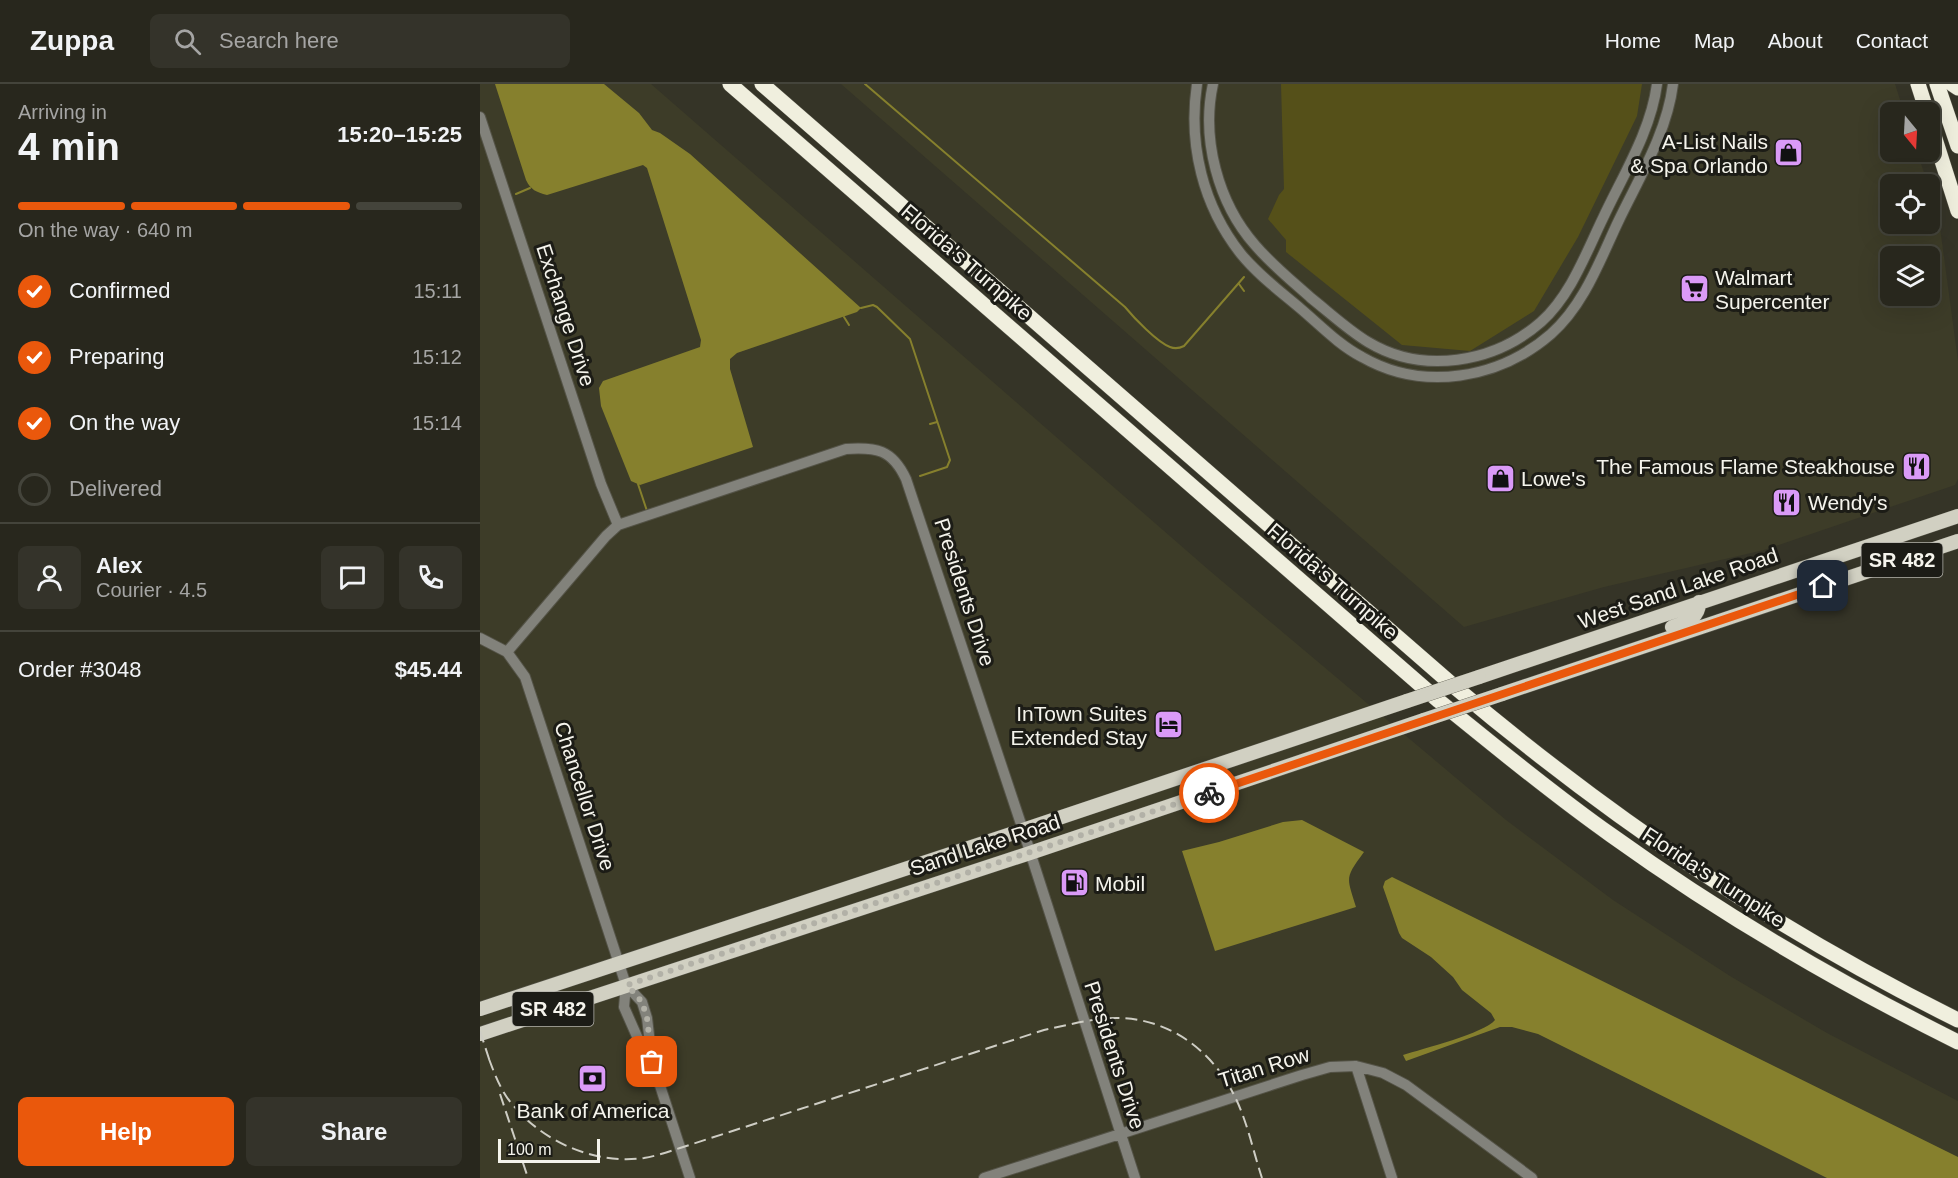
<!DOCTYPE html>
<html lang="en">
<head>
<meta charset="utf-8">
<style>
	:root { --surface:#28271d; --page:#34332a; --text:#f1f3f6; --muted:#a5a5a4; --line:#44443b; --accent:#ea580c }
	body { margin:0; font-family:Arial,sans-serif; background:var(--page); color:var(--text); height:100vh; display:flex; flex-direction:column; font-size:22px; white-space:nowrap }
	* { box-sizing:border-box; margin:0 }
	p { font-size:20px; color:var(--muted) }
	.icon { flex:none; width:33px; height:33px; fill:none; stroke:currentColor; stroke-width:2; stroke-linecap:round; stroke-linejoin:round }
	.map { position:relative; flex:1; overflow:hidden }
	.panel { display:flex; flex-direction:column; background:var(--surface); width:480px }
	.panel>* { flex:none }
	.needle { width:39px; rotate:162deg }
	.tools { position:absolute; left:1400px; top:18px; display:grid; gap:12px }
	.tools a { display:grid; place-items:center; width:60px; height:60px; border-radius:9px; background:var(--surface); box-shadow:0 6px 24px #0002,0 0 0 2px var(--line); font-size:30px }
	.scale { position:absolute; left:18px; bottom:15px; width:102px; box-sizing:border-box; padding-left:6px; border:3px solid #f5f4ec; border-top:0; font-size:16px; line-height:21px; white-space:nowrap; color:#f5f4ec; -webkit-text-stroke:4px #1c1c16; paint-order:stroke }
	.pin { position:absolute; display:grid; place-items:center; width:51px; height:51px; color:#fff; margin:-26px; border-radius:12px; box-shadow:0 3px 9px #0006 }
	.courier { position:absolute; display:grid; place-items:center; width:60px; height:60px; margin:-30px; border:4px solid #ea580c; border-radius:50%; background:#fff; color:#222; box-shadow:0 2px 8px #0007 }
	.head em { font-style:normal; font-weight:800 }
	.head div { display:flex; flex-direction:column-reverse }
	.head { display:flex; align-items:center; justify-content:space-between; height:102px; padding:0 18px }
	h1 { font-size:39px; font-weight:800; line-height:45px }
	.bar { display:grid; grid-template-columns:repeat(4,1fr); gap:9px 6px; align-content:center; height:72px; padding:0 18px }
	.bar i { height:8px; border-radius:4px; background:var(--line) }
	.bar .selected { background:var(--accent) }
	.bar p { grid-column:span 4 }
	.line { display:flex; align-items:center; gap:15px; padding:0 18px; border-top:2px solid var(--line) }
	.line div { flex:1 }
	.round { display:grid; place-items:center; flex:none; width:63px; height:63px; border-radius:9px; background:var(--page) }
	ol { padding:0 18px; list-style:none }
	li { display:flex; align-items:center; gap:18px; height:66px }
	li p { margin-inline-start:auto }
	li .icon { padding:6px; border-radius:50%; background:var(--accent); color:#fff; stroke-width:4 }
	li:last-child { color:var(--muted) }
	li i { width:33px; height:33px; border:3px solid var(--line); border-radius:50% }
	.primary-button { display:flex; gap:12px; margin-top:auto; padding:12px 18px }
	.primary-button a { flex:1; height:69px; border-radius:9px; background:var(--accent); color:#fff; font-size:24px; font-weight:800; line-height:69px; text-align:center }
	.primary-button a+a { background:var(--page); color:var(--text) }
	header { display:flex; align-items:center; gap:36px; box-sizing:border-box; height:84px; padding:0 30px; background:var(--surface); border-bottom:2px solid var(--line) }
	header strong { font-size:28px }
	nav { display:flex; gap:33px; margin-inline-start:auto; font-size:21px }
	.search { width:420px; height:54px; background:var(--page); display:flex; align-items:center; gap:15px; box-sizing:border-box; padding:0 21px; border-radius:9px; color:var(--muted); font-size:22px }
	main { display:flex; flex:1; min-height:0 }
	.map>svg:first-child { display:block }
	.built { fill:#3d3c28; fill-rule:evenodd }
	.green { fill:#555019 }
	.water { fill:#86802d }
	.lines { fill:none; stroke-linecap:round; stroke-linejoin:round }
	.stream { stroke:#86802d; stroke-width:2 }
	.minor-casing { stroke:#545347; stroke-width:12 }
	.major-casing { stroke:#545347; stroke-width:15 }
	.highway-casing { stroke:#545347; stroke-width:16 }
	.minor { stroke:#82827b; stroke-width:10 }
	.major { stroke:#d1d0c2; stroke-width:14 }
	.highway { stroke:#f0efde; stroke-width:15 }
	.rail { stroke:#cecdc4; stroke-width:2; stroke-dasharray:12 6; stroke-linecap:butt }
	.major-bridge-casing { stroke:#545347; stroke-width:15; stroke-linecap:butt }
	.major-bridge { stroke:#d1d0c2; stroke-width:14 }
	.done { stroke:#b2b1a7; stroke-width:6; stroke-dasharray:0 10.8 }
	.route { stroke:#ea580c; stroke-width:8 }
	.labels { text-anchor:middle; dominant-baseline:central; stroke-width:6; stroke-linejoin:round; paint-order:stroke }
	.shield { fill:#1c1c16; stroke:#b4b3ac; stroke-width:1.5 }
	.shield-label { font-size:20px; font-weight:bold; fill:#f5f4ec }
	.poi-label { font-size:21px; fill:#f5f4ec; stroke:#1c1c16; text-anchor:start }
	.street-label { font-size:21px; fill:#f5f4ec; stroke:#1c1c16 }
</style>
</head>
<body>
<header>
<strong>Zuppa</strong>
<div class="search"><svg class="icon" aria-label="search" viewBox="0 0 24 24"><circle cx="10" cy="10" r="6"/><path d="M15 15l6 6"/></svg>Search here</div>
<nav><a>Home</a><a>Map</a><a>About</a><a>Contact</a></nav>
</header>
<main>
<section class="panel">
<div class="head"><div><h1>4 min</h1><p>Arriving in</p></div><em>15:20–15:25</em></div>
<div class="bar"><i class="selected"></i><i class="selected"></i><i class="selected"></i><i></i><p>On the way · 640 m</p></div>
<ol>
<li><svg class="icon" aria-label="check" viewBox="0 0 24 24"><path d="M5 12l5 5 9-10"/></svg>Confirmed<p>15:11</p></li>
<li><svg class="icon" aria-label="check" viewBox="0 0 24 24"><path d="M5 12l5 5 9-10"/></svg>Preparing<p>15:12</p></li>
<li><svg class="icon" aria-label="check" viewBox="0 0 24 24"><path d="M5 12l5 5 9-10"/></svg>On the way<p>15:14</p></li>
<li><i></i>Delivered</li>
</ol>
<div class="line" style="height:108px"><a class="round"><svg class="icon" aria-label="person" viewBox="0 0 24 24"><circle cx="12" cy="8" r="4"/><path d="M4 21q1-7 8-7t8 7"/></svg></a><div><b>Alex</b><p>Courier · 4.5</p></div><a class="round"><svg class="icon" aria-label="chat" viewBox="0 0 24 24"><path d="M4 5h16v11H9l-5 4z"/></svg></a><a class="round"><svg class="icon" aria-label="phone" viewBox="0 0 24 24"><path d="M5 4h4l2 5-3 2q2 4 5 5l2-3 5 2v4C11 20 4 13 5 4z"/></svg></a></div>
<div class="line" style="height:78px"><div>Order #3048</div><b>$45.44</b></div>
<div class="primary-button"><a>Help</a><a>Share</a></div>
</section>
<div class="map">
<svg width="1478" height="1094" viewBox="0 0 1478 1094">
	<rect width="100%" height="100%" fill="#353427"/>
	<path class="built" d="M0,0h171l559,487 296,249 107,80 117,76 97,57 131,68v77h-1478z
		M361,0h1054l9,28h-14v40h27l11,32h-38v40h39v-36l10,32 19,141v118l-3,6 -191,65 -160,37 -140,40zM1410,172h39v40h-39z"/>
	<path class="green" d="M801,0h361l-5,32 -59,121 -44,74 -64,40 -68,-6 -116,-93v-12l-18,-21 11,-24 5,-6z"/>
	<path class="water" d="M15,0h109l35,29 13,17 8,3 30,21 171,154 -4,4 -120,41 -7,6v10l23,78 -113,38 -9,-4 -30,-75 -2,-18 4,-7 97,-34 1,-7 -54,-172 -4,-3 -96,30c-11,-3 -16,-5 -21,-15z
		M822,736l62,32c-20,27 -17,25 -8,55l-141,44 -33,-100 37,-9 64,-20z
		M912,793l566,280v21h-131l-289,-144 -26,-7h-12l-94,34 -3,-6c19,-6 82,-22 92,-35l-4,-7 -29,-23 -9,-13 -22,-20 -29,-19 -3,-5 -16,-46 2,-6z"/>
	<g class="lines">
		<path class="stream" d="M385,0l260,223c9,11 32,35 45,40 5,2 10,1 14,-1l60,-69
			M36,110l14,-6
			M759,200l5,7
			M381,224l12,-3 4,2 33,32 40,121 -3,7 -27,9
			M364,233l5,8
			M450,340l7,-2
			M158,400l9,27"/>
		<defs>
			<path id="minor" d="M717,0c-9,61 6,122 44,170 17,21 40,38 60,55 20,17 38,36 61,48 61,35 137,22 189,-23 33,-29 49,-74 67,-112 21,-44 49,-89 55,-138
				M733,0c-12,55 5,119 42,161 17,20 37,36 56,53 19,15 37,32 57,44 55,33 126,21 173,-20 30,-27 45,-69 62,-104 20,-43 48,-87 54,-134
				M0,33l121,367 17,41
				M0,554l27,14 18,25 101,308 16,17 5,16 5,43 38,117
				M27,568l99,-116 12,-11 228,-76c30,-2 46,0 60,30l117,351 112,348
				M146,901l-2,22 15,34 12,18
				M876,982l36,112
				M504,1094l318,-103 28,-8 26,-1 27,7 23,12 126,93"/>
			<path id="major" d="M1192,543c14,-5 27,-8 27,-25
				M999,593l479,-161
				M1022,610l456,-153
				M0,925l543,-179 384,-129
				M0,950l550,-181 394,-133"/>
			<path id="highway" d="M250,0l709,617c56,45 112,92 172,134 110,79 226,147 347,207
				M282,0l694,604c157,132 318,241 502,332
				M1438,0l9,28
				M1457,0l21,62
				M1472,0l6,4
				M1449,36l29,91"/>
		</defs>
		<use href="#minor" class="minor-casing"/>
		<use href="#major" class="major-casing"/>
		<use href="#highway" class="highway-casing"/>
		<use href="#minor" class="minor"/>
		<use href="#major" class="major"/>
		<use href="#highway" class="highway"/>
		<path class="rail" d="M0,947l11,34
			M9,975c6,16 12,32 23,45 31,38 83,61 132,54 12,-2 24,-6 36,-10l364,-118c24,-5 49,-12 73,-12 51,0 95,32 117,77 13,25 19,56 28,83
			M20,1010l28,84"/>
		<defs>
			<path id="major-bridge" d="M927,617l72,-24
				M944,636l78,-26"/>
		</defs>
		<use href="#major-bridge" class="major-bridge-casing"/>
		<use href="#major-bridge" class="major-bridge"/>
	</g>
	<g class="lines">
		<path class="done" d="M172,978l-5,-44 -5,-16 -15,-17 582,-192"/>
		<path class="route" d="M729,709l614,-207"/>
	</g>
	<defs>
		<symbol id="shop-square" viewBox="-11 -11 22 22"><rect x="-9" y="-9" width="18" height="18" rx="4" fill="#da9af7" stroke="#1c1c16"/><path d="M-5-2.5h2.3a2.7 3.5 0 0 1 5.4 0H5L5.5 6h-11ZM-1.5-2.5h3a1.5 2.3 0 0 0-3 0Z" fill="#111"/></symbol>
		<symbol id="supermarket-square" viewBox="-11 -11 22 22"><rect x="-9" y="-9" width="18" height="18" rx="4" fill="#da9af7" stroke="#1c1c16"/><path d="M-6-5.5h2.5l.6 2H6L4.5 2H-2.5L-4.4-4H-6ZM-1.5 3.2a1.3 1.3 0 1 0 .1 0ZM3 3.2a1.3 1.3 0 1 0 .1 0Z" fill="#111"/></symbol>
		<symbol id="restaurant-square" viewBox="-11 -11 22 22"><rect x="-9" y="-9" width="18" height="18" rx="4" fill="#da9af7" stroke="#1c1c16"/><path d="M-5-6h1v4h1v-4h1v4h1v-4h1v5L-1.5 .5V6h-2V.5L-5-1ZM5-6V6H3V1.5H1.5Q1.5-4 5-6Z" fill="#111"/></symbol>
		<symbol id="hotel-square" viewBox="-11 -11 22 22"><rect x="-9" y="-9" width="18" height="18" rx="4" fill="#da9af7" stroke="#1c1c16"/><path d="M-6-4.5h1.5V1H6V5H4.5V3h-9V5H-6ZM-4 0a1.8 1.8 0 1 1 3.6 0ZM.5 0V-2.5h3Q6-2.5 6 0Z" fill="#111"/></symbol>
		<symbol id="fuel-square" viewBox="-11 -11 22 22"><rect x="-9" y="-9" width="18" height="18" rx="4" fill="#da9af7" stroke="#1c1c16"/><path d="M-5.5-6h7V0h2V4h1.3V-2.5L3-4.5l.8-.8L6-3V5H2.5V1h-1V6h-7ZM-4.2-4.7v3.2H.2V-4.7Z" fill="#111"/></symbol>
		<symbol id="bank-square" viewBox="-11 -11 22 22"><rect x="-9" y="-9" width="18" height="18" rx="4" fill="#da9af7" stroke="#1c1c16"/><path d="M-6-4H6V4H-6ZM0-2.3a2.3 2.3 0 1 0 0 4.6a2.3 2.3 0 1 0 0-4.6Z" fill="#111"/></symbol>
	</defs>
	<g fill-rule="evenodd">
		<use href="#shop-square" x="1292" y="52" width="33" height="33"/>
		<use href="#supermarket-square" x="1198" y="188" width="33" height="33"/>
		<use href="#restaurant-square" x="1420" y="366" width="33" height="33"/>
		<use href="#shop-square" x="1004" y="378" width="33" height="33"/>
		<use href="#restaurant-square" x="1290" y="402" width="33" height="33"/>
		<use href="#hotel-square" x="672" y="624" width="33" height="33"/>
		<use href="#fuel-square" x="578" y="782" width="33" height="33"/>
		<use href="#bank-square" x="96" y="978" width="33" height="33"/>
	</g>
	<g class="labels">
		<g class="shield">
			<rect x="1381.5" y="459" width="81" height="34" rx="4.5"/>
			<rect x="32.5" y="908" width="81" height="34" rx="4.5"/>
		</g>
		<g class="shield-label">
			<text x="1422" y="476">SR 482</text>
			<text x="73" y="925">SR 482</text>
		</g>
		<g class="poi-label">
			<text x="1288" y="57" text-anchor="end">A-List Nails<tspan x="1288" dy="24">&amp; Spa Orlando</tspan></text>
			<text x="1235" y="193">Walmart<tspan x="1235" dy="24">Supercenter</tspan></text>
			<text x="1415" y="382" text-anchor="end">The Famous Flame Steakhouse</text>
			<text x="1041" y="394">Lowe's</text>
			<text x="1328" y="418">Wendy's</text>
			<text x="667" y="629" text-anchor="end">InTown Suites<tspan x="667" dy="24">Extended Stay</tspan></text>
			<text x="615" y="799">Mobil</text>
			<text x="113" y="1026" text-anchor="middle">Bank of America</text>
		</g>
		<g class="street-label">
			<text transform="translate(487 178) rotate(41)">Florida's Turnpike</text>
			<text transform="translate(86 231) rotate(72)">Exchange Drive</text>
			<text transform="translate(853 497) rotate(41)">Florida's Turnpike</text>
			<text transform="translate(1198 504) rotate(-19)">West Sand Lake Road</text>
			<text transform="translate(485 508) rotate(72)">Presidents Drive</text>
			<text transform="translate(105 712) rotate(72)">Chancellor Drive</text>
			<text transform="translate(505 761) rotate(-18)">Sand Lake Road</text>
			<text transform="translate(1234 793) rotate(33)">Florida's Turnpike</text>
			<text transform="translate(635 971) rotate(72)">Presidents Drive</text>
			<text transform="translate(784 983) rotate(-17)">Titan Row</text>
		</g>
	</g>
</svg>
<div class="tools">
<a><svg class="needle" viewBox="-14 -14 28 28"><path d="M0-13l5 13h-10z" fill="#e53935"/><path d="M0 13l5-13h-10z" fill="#a5a5a4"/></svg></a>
<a><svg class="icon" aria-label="locate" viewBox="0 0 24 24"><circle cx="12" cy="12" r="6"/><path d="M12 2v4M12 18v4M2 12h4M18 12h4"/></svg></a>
<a><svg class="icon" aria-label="layers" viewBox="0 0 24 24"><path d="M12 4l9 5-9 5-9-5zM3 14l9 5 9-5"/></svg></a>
</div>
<div class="scale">100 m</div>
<div class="pin" style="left:172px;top:978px;background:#ea580c"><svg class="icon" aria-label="bag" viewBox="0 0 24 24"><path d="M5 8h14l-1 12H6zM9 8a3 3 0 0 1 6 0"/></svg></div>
<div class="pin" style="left:1343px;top:502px;background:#1f2937"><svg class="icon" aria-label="home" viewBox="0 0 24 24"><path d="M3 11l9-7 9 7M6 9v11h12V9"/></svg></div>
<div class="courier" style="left:729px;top:709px"><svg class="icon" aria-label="bike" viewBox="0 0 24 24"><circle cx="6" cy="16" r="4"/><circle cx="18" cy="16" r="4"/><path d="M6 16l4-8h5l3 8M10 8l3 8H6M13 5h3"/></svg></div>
</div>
</main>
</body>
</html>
